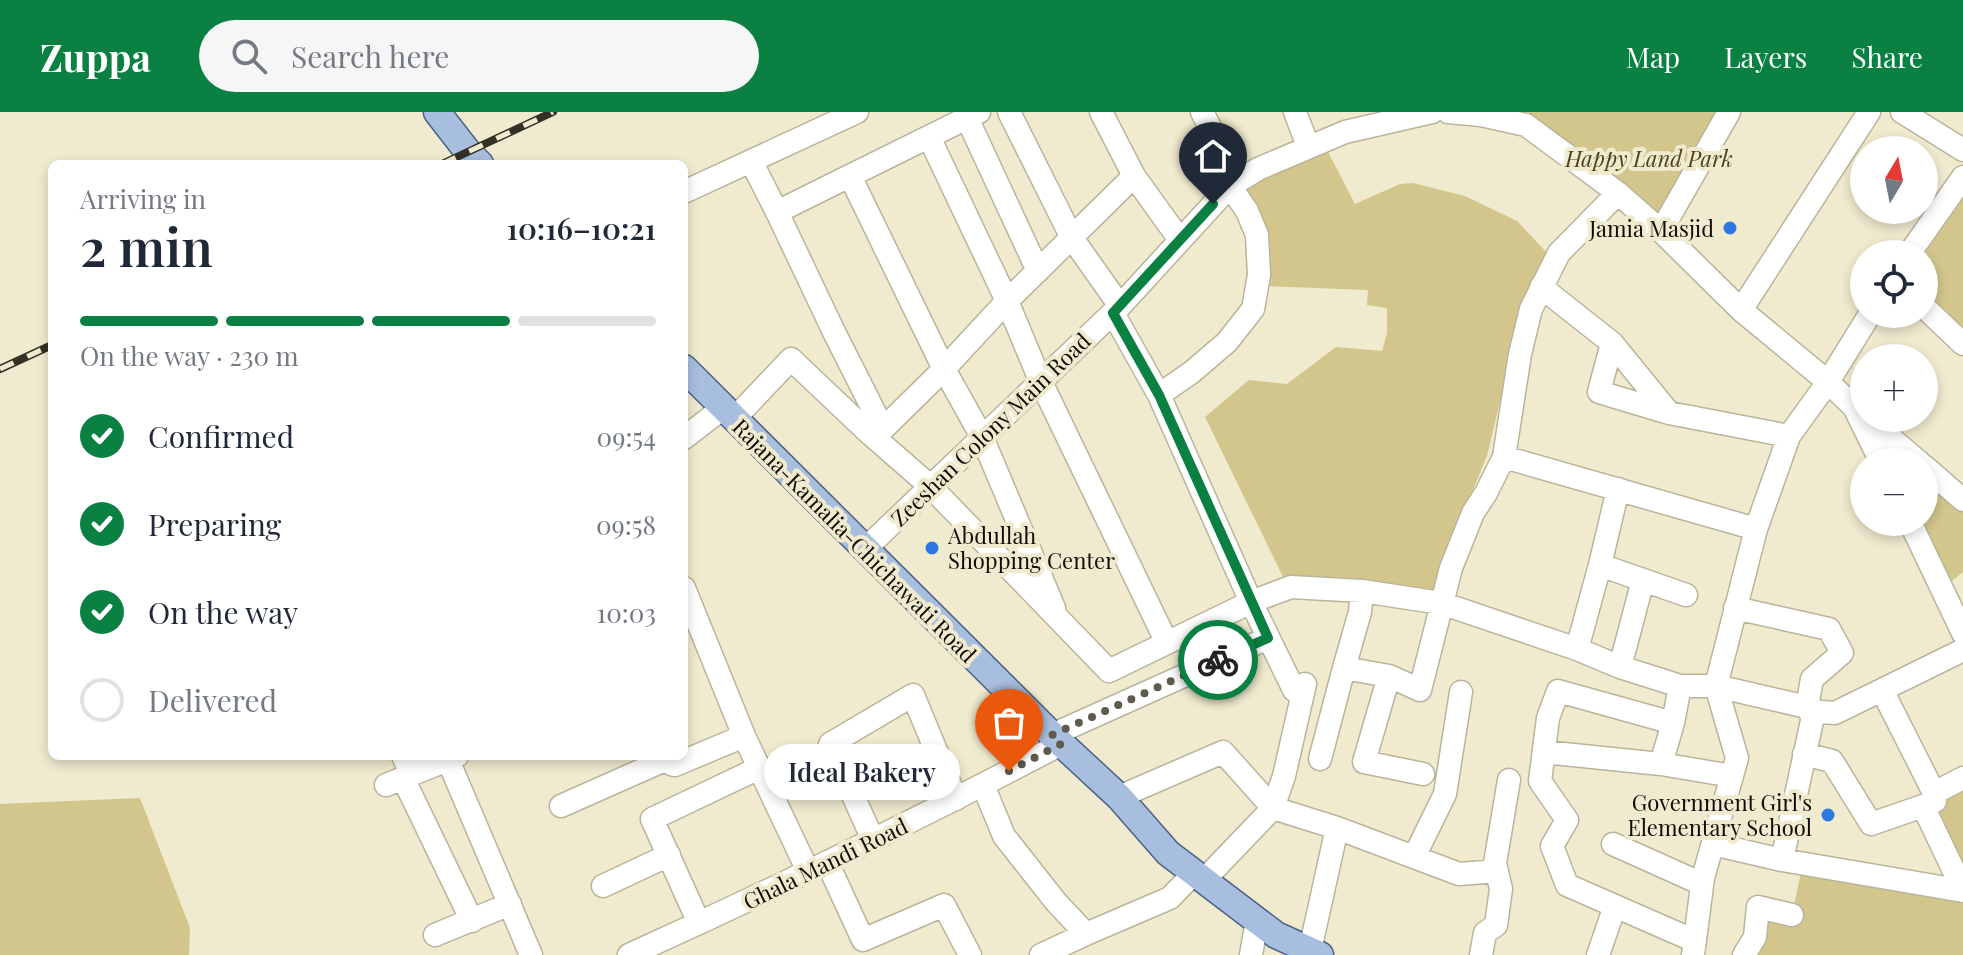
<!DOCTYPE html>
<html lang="en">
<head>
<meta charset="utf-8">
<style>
	:root { --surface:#fff; --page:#f6f6f7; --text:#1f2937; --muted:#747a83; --line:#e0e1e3; --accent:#0b8043 }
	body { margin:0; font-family:"Playfair Display",serif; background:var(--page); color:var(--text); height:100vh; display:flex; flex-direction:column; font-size:30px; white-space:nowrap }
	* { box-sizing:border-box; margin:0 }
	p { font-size:26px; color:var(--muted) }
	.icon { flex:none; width:44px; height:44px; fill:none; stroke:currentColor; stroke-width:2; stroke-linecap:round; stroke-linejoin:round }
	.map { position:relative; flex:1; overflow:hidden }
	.side { position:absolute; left:48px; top:48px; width:640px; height:600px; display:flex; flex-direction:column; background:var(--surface); border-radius:12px; box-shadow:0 4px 12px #0003 }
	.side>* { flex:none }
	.needle { width:52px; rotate:10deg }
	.buttons { position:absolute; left:1850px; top:24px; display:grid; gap:16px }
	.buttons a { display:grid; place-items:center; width:88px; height:88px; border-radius:50%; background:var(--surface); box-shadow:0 4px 12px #0003; font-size:40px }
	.pin { position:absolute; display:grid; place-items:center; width:68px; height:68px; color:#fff; margin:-82px -34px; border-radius:50% 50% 50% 0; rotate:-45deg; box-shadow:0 0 8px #0007 }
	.pin .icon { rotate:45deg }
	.courier { position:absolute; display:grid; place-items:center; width:80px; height:80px; margin:-40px; border:6px solid #0b8043; border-radius:50%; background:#fff; color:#222; box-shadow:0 2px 10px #0007 }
	.bubble { position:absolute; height:56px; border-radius:28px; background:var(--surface); box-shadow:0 4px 12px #0003; font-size:26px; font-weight:600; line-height:56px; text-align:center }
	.headline em { font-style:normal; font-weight:600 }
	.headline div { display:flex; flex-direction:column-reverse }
	.headline { display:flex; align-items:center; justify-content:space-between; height:136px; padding:0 32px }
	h1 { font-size:52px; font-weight:600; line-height:60px }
	.bar { display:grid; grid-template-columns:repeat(4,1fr); gap:12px 8px; align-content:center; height:96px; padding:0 32px }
	.bar i { height:10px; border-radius:6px; background:var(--line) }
	.bar .current { background:var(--accent) }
	.bar p { grid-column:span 4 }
	ol { padding:0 32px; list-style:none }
	li { display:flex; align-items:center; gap:24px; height:88px }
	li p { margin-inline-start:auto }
	li .icon { padding:8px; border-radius:50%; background:var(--accent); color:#fff; stroke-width:4 }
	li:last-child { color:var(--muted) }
	li i { width:44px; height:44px; border:4px solid var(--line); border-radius:50% }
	header { display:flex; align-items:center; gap:48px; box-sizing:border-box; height:112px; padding:0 40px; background:var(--accent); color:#fff }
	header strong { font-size:38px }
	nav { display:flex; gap:44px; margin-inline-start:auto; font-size:28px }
	.search { width:560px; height:72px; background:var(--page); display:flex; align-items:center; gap:20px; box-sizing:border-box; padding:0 28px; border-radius:44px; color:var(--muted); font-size:30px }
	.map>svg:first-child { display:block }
	.green { fill:#d2c68c }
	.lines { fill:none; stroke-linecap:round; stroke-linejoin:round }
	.minor-casing { stroke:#bab49a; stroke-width:25 }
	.major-casing { stroke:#4d6384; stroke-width:29 }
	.minor { stroke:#fff; stroke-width:22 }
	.major { stroke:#a8bedf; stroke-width:26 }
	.rail-casing { stroke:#333126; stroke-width:8 }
	.rail { stroke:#f0eacf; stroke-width:5; stroke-dasharray:15; stroke-linecap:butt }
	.done { stroke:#5e5a4c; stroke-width:8; stroke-dasharray:0 14.4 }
	.route { stroke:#0b8043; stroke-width:10 }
	.poi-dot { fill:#2d77e3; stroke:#f0eacf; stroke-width:3 }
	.labels { text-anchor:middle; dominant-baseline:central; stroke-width:8; stroke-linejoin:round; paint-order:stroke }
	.park-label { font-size:22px; font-style:italic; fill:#4e4416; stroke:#f0eacf }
	.poi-label { font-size:22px; fill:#0f0d05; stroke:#f0eacf; text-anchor:end }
	.street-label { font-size:22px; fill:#0f0d05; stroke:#f0eacf }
</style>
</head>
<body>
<header>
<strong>Zuppa</strong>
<div class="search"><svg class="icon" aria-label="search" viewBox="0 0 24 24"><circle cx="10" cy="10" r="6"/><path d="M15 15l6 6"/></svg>Search here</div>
<nav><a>Map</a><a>Layers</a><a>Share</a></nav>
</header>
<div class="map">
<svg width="1963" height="843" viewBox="0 0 1963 843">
	<rect width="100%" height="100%" fill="#f0eacf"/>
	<path class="green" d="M1529,0h199l-67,119 -135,-106z
		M1328,40l27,52 45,-20 13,-1 52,13 52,25 34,36 -39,94 -25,105 -19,46 -32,95 -150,-14 -81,-166 44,-37 38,4 49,-37 46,4 5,-18v-25l-20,-3 1,-15 -105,-4 -21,-94 25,-15z
		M1963,82v133l-39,-36v-36z
		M1924,354l39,34v72l-21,17 -32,-67h14z
		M1963,666v98l-40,-70z
		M140,686l50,130 -1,27h-189v-151z
		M1803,751l160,28v64h-220l15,-48 34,8z"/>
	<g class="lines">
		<defs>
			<path id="minor" d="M1009,0l63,126 48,68
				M1101,0l33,64 -127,125 33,79 127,263
				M1202,0l36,68
				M1295,0l13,34
				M1448,0l33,3 45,10 92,68 43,38 80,79 87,72 26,25 27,55
				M1902,0l61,38
				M967,6l71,153
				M929,25l78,164 -63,68 38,68 72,171
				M751,49l26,51
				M850,64l94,193 -61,60 -49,-97 -57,-120 202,-100
				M1134,64l46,64
				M684,80l173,-80
				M1661,119l68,-119
				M1909,142l54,-77
				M1541,175l71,56 57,70
				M1924,195l39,37
				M1741,198l128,-198
				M1113,201l46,82 92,207 43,88 11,-6 -21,92 -11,32 -69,72
				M1612,231l-13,49 70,21 120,23
				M1159,283l33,-23 35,-30 26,-33 6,-34 -2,-40 -10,-24 -17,-25
				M1867,306l52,44
				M734,307l57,-60 77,73 62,54 179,185 142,-69 40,-15 71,4 79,12 136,46 43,18 60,19
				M684,326l39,-30
				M1504,345l252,72
				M1924,354l39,34
				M1910,410l53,111
				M864,438l256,-244 110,-120 28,-17 87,-37 87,-20
				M1600,453l18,-76
				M684,476l60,148 64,135
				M1362,479l-2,21 -16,56 45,8
				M1735,496l94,21 13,24 -30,26 -5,28
				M1577,537l23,-84 43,15
				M1620,555l23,-87 43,15
				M1882,578l52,103 29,-15
				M1809,599l26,2 128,-63
				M1673,611l7,-37h36l91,21 6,9 -31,144
				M1052,623l216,-97
				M1544,640l117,12
				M1804,642l28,7 39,63 52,-18
				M403,644l9,19
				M665,644l6,8 4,1 69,-29
				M1320,647l24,-91
				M448,648l83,195
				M1423,662l-59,-12 25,-86 31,14 31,-122 22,-55 13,-20 18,-36 16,-103 11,-45 28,-56 59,-60
				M403,666l69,143
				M386,673l71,-29
				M983,673l21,51 52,66 30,32 84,-36 24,-25
				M1119,685l104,-45 50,56 64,20
				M1935,689l-12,5 40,84
				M561,694l106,-47
				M873,728l-43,-96 83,-49 43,104
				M1613,732l89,40
				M1713,732l69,16 181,31
				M1414,745l31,-63 16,-102
				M827,750l36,78 81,-35 26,50
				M603,774l66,-31
				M699,811l-47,-104 107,-51
				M435,823l75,-31
				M1695,829l-128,-56 -15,-39 15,-26 -27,-39 8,-63 10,-27 115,32 -12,41 71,12
				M1310,838l27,-122 122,46 38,-3
				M629,843c146,-66 290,-136 432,-211
				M1041,843l45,-21
				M1251,843l6,-35
				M1481,843l4,-22 11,-8 5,-36 -6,-26 14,-83
				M1598,843l17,-49
				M1693,843l10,-77 34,-120 -21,-72 40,-157 33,-93 39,-54 42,-68
				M1744,843l11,-18 3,-30 34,8"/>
			<path id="major" d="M437,0l31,40 12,12
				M684,256l368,367 67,62 49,56 108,82 44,20"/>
		</defs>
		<use href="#minor" class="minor-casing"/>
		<use href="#major" class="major-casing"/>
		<use href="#minor" class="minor"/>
		<use href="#major" class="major"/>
		<defs>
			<path id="rail" d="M442,52l111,-52
				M0,257l52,-24"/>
		</defs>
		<use href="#rail" class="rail-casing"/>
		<use href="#rail" class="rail"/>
	</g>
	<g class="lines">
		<path class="done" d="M1009,659l52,-27 -9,-9 166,-75"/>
		<path class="route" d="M1213,92l-100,109 46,82 109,243 -50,22"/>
	</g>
	<g class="poi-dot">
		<circle cx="1730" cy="116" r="8"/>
		<circle cx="932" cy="436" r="8"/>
		<circle cx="1828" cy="703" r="8"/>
	</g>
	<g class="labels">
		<g class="park-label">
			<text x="1649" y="46">Happy Land Park</text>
		</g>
		<g class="poi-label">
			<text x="1714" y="116">Jamia Masjid</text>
			<text x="948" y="423" text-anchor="start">Abdullah<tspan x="948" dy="25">Shopping Center</tspan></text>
			<text x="1812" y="690">Government Girl's<tspan x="1812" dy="25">Elementary School</tspan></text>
		</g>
		<g class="street-label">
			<text transform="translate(990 317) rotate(-44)">Zeeshan Colony Main Road</text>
			<text transform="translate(855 428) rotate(45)">Rajana-Kamalia-Chichawati Road</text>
			<text transform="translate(825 751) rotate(-26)">Ghala Mandi Road</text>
		</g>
	</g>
</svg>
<div class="buttons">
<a><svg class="needle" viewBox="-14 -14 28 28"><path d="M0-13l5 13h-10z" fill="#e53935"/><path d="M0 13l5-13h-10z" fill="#747a83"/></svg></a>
<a><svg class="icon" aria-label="locate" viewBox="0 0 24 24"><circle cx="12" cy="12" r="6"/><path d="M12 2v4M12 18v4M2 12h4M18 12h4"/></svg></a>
<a>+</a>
<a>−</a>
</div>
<div class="pin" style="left:1009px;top:659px;background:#ea580c"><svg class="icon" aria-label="bag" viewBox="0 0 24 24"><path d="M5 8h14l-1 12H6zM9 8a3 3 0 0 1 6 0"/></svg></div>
<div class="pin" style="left:1213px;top:92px;background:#1f2937"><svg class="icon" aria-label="home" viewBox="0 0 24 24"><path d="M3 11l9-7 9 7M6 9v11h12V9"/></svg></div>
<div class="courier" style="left:1218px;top:548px"><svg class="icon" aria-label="bike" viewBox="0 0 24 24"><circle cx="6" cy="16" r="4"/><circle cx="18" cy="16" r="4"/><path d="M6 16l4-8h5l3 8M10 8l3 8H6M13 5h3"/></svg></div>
<div class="bubble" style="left:764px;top:632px;width:196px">Ideal Bakery</div>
<section class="side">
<div class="headline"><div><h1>2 min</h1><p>Arriving in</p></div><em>10:16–10:21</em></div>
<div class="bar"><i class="current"></i><i class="current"></i><i class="current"></i><i></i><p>On the way · 230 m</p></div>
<ol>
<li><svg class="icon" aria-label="check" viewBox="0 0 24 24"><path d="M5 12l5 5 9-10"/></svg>Confirmed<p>09:54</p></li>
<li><svg class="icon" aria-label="check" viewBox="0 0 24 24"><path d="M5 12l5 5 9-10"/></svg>Preparing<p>09:58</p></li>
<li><svg class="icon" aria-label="check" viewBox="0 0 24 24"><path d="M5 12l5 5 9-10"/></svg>On the way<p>10:03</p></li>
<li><i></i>Delivered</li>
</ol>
</section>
</div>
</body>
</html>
